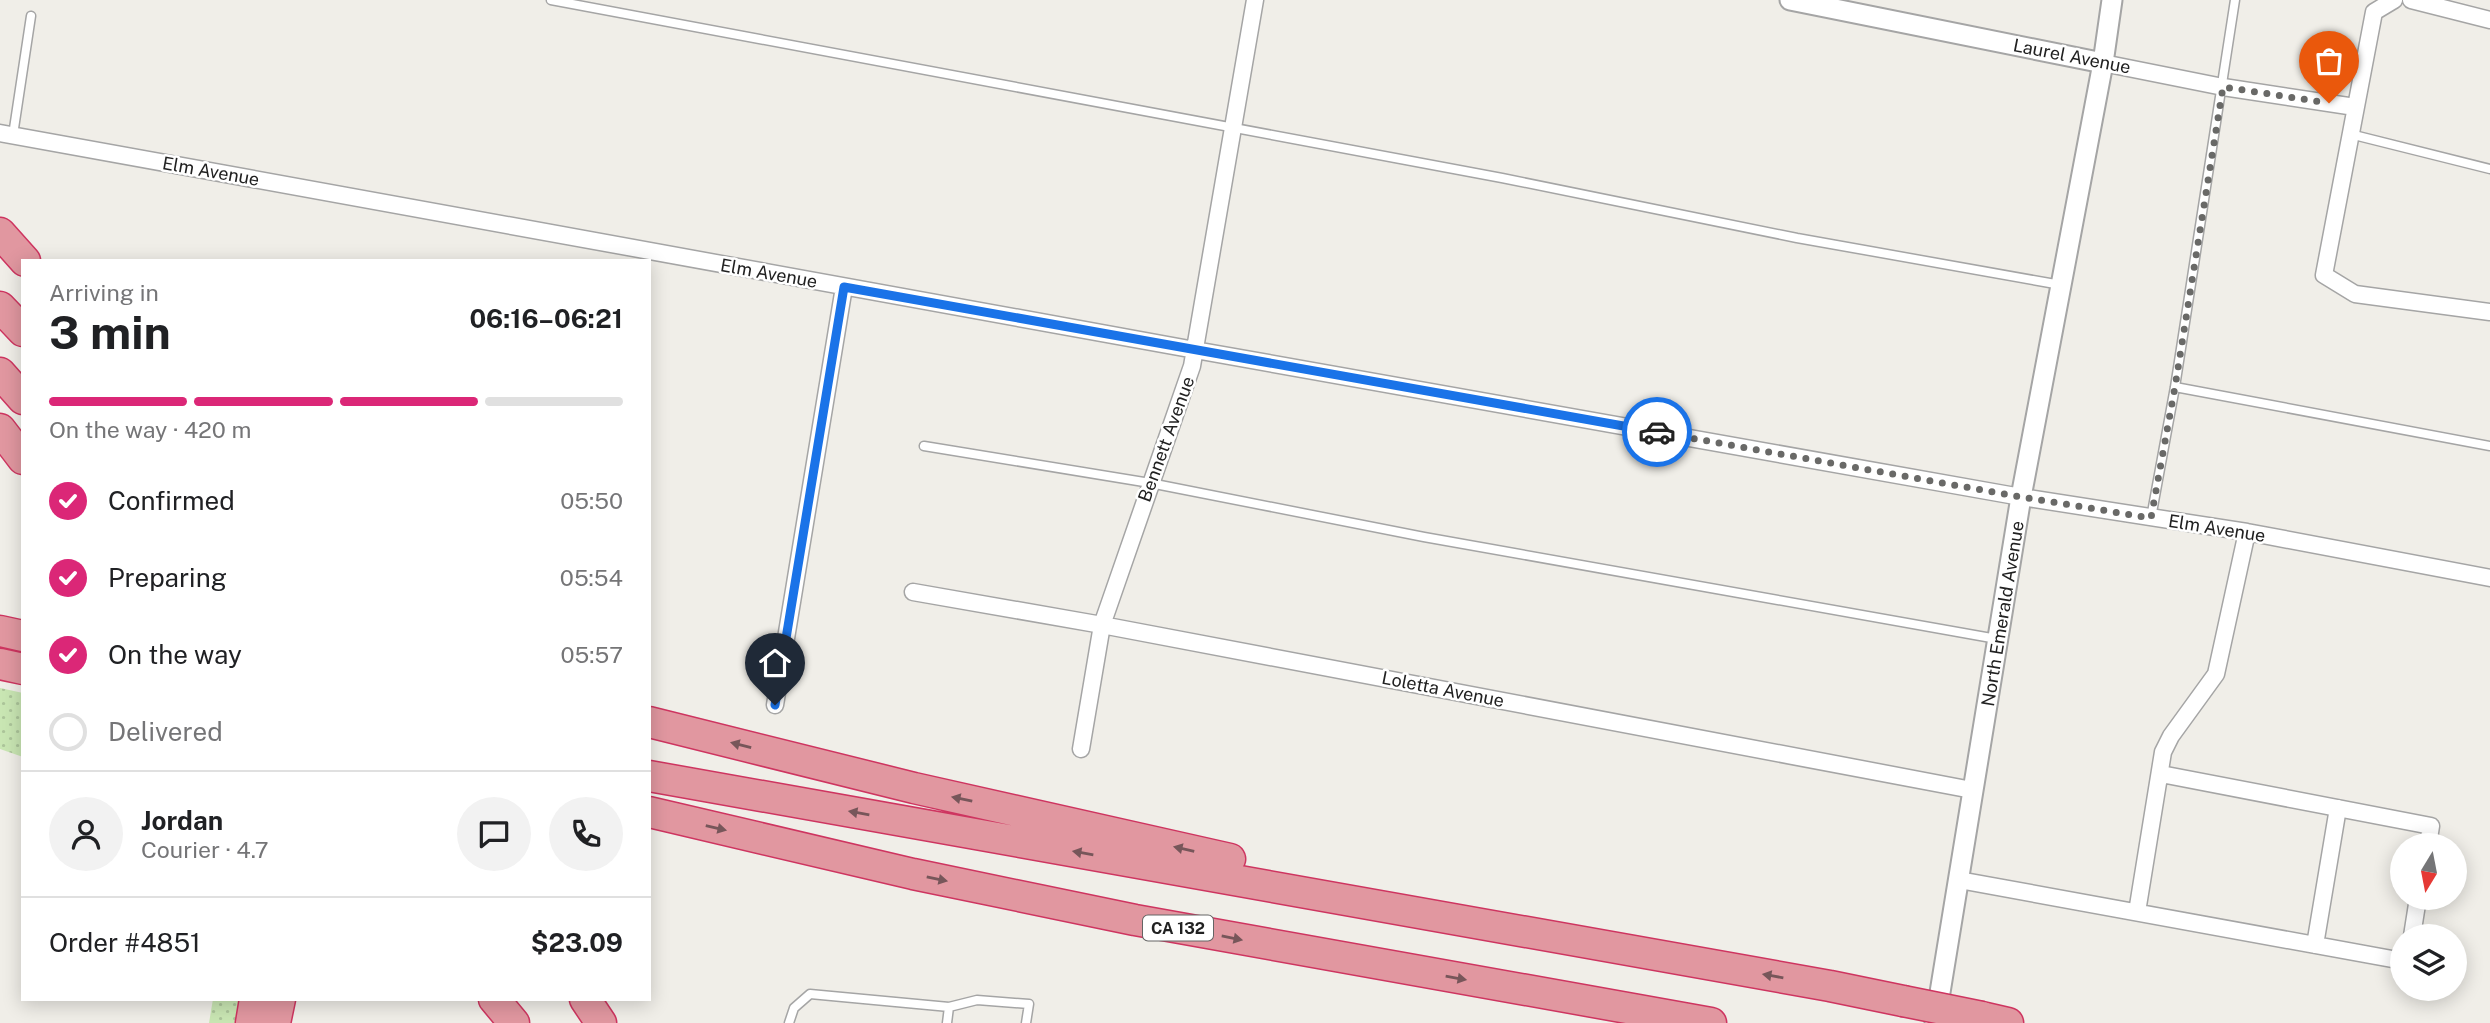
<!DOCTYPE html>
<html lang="en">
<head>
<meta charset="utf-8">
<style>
	:root { --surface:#fff; --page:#f2f2f2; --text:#202124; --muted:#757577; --line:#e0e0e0; --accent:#db2777 }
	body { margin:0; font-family:"Public Sans",sans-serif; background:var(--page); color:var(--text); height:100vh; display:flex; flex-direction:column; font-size:26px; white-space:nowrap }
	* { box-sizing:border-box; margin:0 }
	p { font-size:23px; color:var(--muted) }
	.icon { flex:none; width:38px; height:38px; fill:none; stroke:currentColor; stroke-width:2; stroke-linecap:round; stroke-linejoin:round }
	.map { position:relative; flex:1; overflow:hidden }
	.panel { position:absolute; left:21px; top:259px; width:630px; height:742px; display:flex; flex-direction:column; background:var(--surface); border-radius:0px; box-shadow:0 4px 18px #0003 }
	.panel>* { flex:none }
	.needle { width:46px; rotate:190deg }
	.buttons { position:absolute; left:2390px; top:833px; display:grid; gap:14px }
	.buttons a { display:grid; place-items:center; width:77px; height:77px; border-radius:50%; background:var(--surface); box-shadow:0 4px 18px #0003; font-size:35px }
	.pin { position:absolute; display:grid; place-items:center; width:60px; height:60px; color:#fff; margin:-72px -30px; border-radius:50% 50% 50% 0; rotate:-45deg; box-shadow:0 0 7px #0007 }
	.pin .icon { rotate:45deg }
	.courier { position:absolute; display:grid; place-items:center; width:70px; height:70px; margin:-35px; border:5px solid #1a73e8; border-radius:50%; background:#fff; color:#222; box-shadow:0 2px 9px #0007 }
	.headline em { font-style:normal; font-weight:700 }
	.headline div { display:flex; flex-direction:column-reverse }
	.headline { display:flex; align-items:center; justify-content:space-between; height:119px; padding:0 28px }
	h1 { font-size:46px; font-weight:700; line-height:52px }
	.bar { display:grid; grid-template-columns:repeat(4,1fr); gap:10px 7px; align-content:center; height:84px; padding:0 28px }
	.bar i { height:9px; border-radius:5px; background:var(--line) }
	.bar .active { background:var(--accent) }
	.bar p { grid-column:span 4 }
	.line { display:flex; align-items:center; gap:18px; padding:0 28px; border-top:2px solid var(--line) }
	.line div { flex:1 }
	.round { display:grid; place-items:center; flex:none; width:74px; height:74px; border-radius:37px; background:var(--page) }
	ol { padding:0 28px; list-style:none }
	li { display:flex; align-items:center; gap:21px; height:77px }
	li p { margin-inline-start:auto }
	li .icon { padding:7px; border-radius:50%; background:var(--accent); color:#fff; stroke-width:4 }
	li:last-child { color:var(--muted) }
	li i { width:38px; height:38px; border:4px solid var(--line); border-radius:50% }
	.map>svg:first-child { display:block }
	.grass { fill:url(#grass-dots) }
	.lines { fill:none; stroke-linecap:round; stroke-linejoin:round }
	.service-casing { stroke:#a5a5a5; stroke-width:11 }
	.minor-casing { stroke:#a5a5a5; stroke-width:19 }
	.tertiary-casing { stroke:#a5a5a5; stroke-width:23 }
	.motorway-casing { stroke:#ce3560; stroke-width:33 }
	.service { stroke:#fff; stroke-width:8 }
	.minor { stroke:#fff; stroke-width:16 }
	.tertiary { stroke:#fff; stroke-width:19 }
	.motorway { stroke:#e197a0; stroke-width:30 }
	.motorway-bridge-casing { stroke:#ce3560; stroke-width:33; stroke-linecap:butt }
	.motorway-bridge { stroke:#e197a0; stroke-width:30 }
	.oneway { fill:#77565a }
	.done { stroke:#696967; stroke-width:7; stroke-dasharray:0 12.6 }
	.route { stroke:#1a73e8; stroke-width:9 }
	.labels { text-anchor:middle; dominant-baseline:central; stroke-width:5; stroke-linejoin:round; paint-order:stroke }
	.shield { fill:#fff; stroke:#646464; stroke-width:2 }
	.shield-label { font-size:16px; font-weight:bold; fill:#212121 }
	.street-label { font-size:18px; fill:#212121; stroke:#fff }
</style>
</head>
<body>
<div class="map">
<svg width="2490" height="1023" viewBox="0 0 2490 1023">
	<defs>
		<pattern id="grass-dots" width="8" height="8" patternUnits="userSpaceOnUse" patternTransform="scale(1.75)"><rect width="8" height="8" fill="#c9e6b3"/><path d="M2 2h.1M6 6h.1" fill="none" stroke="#acc59a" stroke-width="1.8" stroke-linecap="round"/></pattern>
	</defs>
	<rect width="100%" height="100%" fill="#f0eee8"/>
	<path class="grass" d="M0,688l23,5v64l-23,-8z
		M213,999h27l-4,24h-27z"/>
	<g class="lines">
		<defs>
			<path id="service" d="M551,0l951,178 295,60 264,47
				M2350,134l140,35
				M13,135l18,-119
				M2175,387l315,59
				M924,446l226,37 274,54 573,102
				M2151,518l24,-131 60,-387
				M789,1023l5,-15 16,-14 139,13 28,-7 52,4 -3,19
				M947,1023l2,-16"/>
			<path id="minor" d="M2394,0l-20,12 -50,263 31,19 135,18
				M2411,0l79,20
				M2103,63l120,24 132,20
				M0,133l1195,217 826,147 226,35 243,46
				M913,592l189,33 870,165
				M775,705l69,-418
				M1081,749l21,-124 90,-259 63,-366
				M2161,774l270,52 -3,19
				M1959,880l444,81
				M2137,912l26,-160 8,-16 45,-62 31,-142
				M2412,936l6,-38
				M2315,945l23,-137"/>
			<g id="tertiary">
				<path d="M1790,0l313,63"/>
				<path id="s1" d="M1935,1023l86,-526 82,-434 9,-63"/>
			</g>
			<path id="motorway" d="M0,233l25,28
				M0,307l23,24
				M0,373l23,26
				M0,429l23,30
				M0,631l23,5
				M0,664l23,5
				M649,722l265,66 316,71
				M649,776l1181,210 73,15
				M649,812l264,62 222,46 576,103
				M494,999l20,24
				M585,999l16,24
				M1982,1017l26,6
				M251,1023l4,-24
				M275,1023l5,-24"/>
		</defs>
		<use href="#service" class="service-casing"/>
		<use href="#minor" class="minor-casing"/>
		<use href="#tertiary" class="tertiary-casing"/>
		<use href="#motorway" class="motorway-casing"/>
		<use href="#service" class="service"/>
		<use href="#minor" class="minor"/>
		<use href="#tertiary" class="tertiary"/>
		<use href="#motorway" class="motorway"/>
		<defs>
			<path id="motorway-bridge" d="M1903,1001l79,16"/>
		</defs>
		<use href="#motorway-bridge" class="motorway-bridge-casing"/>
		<use href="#motorway-bridge" class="motorway-bridge"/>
	</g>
	<defs><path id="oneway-solid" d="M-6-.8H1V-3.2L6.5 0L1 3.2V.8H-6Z" transform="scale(1.75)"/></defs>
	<g class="oneway">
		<use href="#oneway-solid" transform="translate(741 745) rotate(-166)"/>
		<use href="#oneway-solid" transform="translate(962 799) rotate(-168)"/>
		<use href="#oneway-solid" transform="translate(859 813) rotate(-170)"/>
		<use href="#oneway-solid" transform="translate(716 828) rotate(13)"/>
		<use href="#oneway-solid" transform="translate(1184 849) rotate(-167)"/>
		<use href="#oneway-solid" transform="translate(1083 853) rotate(-170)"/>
		<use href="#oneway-solid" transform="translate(937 879) rotate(12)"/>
		<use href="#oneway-solid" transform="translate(1232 938) rotate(11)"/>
		<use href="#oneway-solid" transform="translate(1773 976) rotate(-170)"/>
		<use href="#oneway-solid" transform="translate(1456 978) rotate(10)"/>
	</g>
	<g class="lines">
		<path class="done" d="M1657,432l364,65 130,21 24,-131 48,-300 106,16"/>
		<path class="route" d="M775,705l69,-418 813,145"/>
	</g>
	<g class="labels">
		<rect class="shield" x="1143" y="915.5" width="70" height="25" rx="5"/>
		<g class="shield-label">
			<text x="1178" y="928">CA 132</text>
		</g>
		<g class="street-label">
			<text transform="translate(2072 56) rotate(11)">Laurel Avenue</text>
			<text transform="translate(211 171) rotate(10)">Elm Avenue</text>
			<text transform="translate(769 273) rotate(10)">Elm Avenue</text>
			<text transform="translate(1166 439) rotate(-70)">Bennett Avenue</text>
			<text transform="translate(2217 528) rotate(9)">Elm Avenue</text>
			<text stroke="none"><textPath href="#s1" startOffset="415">North Emerald Avenue</textPath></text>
			<text transform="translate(1443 689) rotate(11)">Loletta Avenue</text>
		</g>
	</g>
</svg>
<div class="buttons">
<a><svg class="needle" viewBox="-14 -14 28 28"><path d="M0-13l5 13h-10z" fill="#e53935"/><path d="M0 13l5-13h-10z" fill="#757577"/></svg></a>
<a><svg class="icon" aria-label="layers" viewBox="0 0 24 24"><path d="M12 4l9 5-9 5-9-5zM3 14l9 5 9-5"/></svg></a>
</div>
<div class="pin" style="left:2329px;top:103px;background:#ea580c"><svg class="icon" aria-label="bag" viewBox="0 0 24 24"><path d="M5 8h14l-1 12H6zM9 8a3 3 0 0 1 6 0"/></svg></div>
<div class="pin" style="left:775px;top:705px;background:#1f2937"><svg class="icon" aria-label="home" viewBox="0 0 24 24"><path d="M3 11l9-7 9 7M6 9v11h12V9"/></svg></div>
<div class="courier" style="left:1657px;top:432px"><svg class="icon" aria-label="car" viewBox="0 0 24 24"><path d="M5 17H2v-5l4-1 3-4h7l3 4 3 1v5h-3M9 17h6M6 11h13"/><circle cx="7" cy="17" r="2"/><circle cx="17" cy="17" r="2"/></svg></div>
<section class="panel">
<div class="headline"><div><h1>3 min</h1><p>Arriving in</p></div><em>06:16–06:21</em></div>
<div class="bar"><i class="active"></i><i class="active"></i><i class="active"></i><i></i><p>On the way · 420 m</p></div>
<ol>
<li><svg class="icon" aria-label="check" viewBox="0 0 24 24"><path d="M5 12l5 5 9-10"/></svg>Confirmed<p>05:50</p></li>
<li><svg class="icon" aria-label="check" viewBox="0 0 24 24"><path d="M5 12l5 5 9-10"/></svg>Preparing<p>05:54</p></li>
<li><svg class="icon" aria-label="check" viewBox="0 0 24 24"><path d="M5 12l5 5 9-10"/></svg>On the way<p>05:57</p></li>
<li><i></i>Delivered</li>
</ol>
<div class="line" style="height:126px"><a class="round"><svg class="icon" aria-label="person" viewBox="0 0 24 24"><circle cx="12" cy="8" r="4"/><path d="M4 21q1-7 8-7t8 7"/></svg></a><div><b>Jordan</b><p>Courier · 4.7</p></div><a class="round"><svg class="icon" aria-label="chat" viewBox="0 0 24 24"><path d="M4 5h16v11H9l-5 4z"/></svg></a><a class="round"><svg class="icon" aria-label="phone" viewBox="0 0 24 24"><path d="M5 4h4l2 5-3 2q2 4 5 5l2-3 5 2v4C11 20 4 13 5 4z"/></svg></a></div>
<div class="line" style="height:91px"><div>Order #4851</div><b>$23.09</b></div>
</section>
</div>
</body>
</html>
